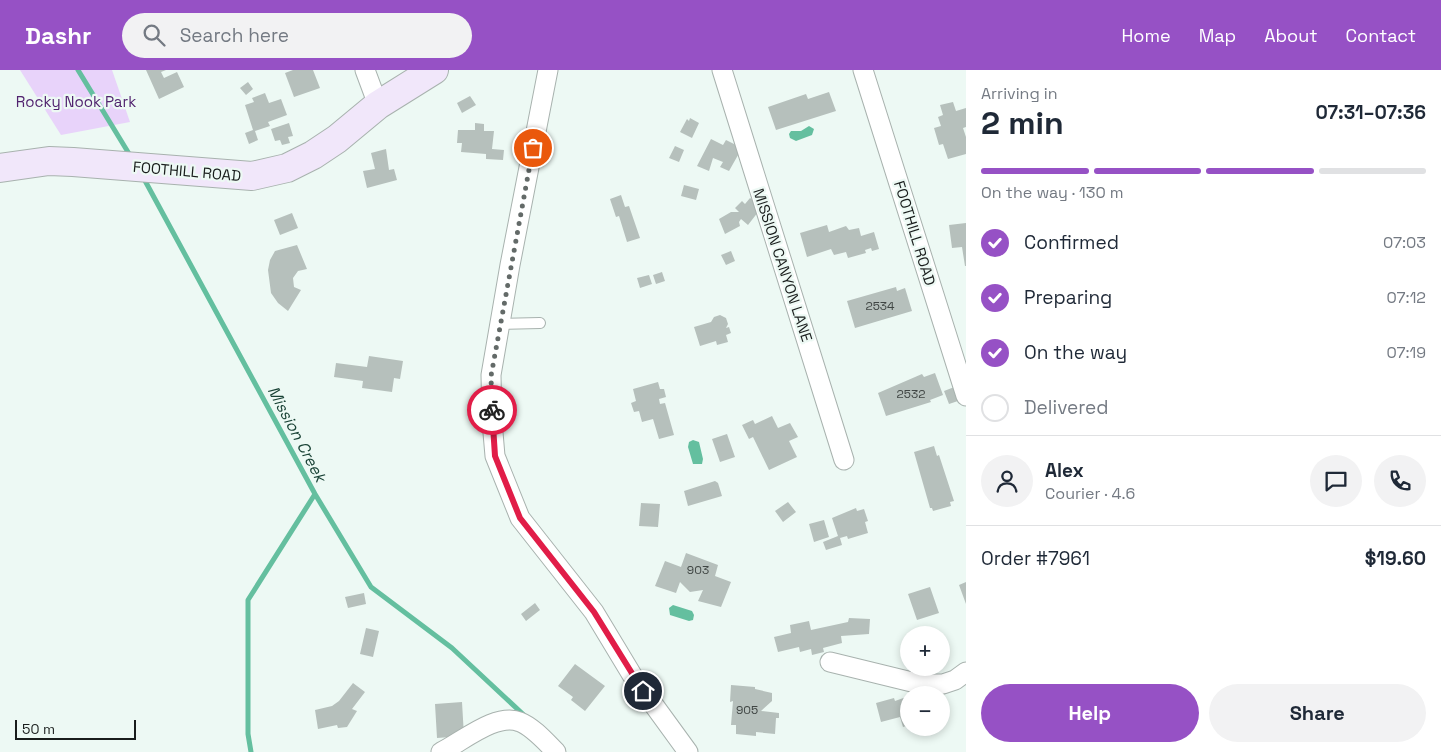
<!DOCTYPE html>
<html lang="en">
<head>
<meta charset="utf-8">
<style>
	:root { --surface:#fff; --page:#f2f2f3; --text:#1f2937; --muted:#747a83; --line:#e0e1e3; --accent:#9651c5 }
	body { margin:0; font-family:"Space Grotesk",sans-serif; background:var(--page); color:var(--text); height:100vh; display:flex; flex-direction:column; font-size:19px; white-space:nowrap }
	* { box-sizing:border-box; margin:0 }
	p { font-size:16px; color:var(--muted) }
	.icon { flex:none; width:28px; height:28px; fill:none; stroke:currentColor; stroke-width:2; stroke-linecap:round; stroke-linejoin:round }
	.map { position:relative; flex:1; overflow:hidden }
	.panel { display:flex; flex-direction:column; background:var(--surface); width:475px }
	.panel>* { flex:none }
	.buttons { position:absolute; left:900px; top:556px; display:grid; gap:10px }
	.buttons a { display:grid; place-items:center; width:50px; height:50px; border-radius:50%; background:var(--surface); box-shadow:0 2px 8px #0003; font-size:25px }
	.scale { position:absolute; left:15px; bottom:12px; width:121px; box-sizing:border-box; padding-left:5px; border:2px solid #191d1c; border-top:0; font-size:14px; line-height:18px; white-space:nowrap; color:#191d1c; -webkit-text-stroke:4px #edf9f4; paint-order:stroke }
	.pin { position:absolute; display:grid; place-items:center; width:42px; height:42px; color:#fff; margin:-21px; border:2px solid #fff; border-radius:50%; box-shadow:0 1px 5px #0007 }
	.courier { position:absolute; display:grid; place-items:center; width:50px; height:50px; margin:-25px; border:4px solid #e11d48; border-radius:50%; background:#fff; color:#222; box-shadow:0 1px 6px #0007 }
	.head em { font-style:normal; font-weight:700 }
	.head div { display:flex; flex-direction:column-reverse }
	.head { display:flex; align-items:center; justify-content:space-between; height:85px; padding:0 15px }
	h1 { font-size:32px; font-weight:700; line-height:38px }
	.bar { display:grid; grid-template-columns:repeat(4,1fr); gap:8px 5px; align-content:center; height:60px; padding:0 15px }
	.bar i { height:6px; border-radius:4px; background:var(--line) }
	.bar .selected { background:var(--accent) }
	.bar p { grid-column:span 4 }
	.line { display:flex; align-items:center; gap:12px; padding:0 15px; border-top:1px solid var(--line) }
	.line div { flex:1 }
	.round { display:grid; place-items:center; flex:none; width:52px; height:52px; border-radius:26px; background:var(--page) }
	ol { padding:0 15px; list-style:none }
	li { display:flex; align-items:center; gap:15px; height:55px }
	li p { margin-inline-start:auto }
	li .icon { padding:5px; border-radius:50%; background:var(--accent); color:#fff; stroke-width:4 }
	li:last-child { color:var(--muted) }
	li i { width:28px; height:28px; border:2px solid var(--line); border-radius:50% }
	.button { display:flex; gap:10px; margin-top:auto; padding:10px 15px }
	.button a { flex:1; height:58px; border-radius:30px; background:var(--accent); color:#fff; font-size:20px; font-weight:700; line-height:58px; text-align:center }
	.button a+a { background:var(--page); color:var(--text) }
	header { display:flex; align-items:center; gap:30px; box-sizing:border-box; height:70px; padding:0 25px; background:var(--accent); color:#fff }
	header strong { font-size:24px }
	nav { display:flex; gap:28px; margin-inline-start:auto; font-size:18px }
	.search { width:350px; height:45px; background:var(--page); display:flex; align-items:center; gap:12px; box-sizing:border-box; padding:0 18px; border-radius:28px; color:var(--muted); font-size:19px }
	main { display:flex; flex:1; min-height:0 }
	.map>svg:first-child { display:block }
	.green { fill:#e8d3fa }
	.water { fill:#64bf9f }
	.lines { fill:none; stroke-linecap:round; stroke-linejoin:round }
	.stream { stroke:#64bf9f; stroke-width:5 }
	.building { fill:#b6c0bc }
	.service-casing { stroke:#a8b2ae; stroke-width:12 }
	.minor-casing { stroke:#a8b2ae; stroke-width:21 }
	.secondary-casing { stroke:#a8b2ae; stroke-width:30 }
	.service { stroke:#fff; stroke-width:10 }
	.minor { stroke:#fff; stroke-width:19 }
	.secondary { stroke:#f1e7fa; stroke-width:28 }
	.done { stroke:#636a68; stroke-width:5; stroke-dasharray:0 9 }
	.route { stroke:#e11d48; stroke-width:6 }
	.labels { text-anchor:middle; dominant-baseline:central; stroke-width:4.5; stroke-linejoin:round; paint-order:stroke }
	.number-label { font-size:12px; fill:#404644 }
	.park-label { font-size:15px; fill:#51236f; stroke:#edf9f4 }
	.street-label { font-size:15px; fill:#191d1c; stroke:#edf9f4 }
	.water-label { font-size:16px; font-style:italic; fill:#1a4336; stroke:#edf9f4 }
</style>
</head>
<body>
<header>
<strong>Dashr</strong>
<div class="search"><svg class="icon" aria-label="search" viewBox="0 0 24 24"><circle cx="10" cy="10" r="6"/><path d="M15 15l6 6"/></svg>Search here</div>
<nav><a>Home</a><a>Map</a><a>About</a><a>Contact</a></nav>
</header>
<main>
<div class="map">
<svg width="966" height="682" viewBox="0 0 966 682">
	<rect width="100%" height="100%" fill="#edf9f4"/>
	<path class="green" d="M20,0h92l18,52 -69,13z"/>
	<path class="water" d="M809,56l5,3 -2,6 -16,6 -6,-3 -1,-4 2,-3h10z
		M693,370l6,2 4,17 -1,5h-9l-5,-17 1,-5z
		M673,535l19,6 2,4 -1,5 -4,1 -19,-6 -1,-7z"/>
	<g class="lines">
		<path class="stream" d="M78,0l53,87
			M143,107l172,317 56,93 81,61 74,69
			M251,682l-3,-18v-134l67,-106"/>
	</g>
	<path class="building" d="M146,0h20l-5,2 3,6 13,-6 7,15 -25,12z
		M293,0h20l7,18 -26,9 -9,-24z
		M248,12l5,7 -7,6 -6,-7z
		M829,22l7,19 -60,19 -8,-23 38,-13 2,5z
		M265,23l4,10 12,-4 6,16 -19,7 2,4 -15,5 3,9 -9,4 -4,-11 8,-3 -8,-25 9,-3 -2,-4z
		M470,26l6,9 -14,8 -5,-10z
		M953,32l3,9 10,-3v19l-3,1 3,9v17l-18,5 -5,-15 -4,1 -5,-17 7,-2 -3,-9 5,-2 -3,-10z
		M690,48l9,5 -7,15 -12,-6 7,-13 2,2z
		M289,53l4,13 -5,1 2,6 -8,2 -2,-5 -5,1 -4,-12z
		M475,53l9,1v7h10l-2,18 12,1 -1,10 -17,-1v-5l-25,-2 1,-9h-5l1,-13h17z
		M711,69l12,6 3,-5 16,8 -13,23 -9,-4 3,-5 -10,-4 -4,13 -12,-5z
		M675,76l9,4 -5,12 -10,-4z
		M386,79l3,21 5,-1 3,11 -30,8 -4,-17 12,-2 -4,-16z
		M684,115l15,4 -3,11 -15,-4z
		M621,125l4,12 4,-1 11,32 -13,4 -8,-26 -3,1 -6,-18z
		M750,128l12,9 -14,18 -7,-6 -2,3 1,4 -15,8 -6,-15 12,-7h8l-4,-4 7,-7 3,3z
		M292,143l6,15 -18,7 -6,-15z
		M966,153v43h-1l-3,-19 -10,1 -3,-23z
		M827,155l2,7 17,-6 3,4 10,-2 2,8 13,-4 5,17 -7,2 -1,-3 -6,2 1,3 -18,5 -2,-6 -12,3 -3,-6 -24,8 -7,-24z
		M297,175l10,24 -9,2 -5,7 1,9 7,3 -13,21 -10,-8 -7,-10 -3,-23 2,-10 5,-9z
		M731,181l4,10 -9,4 -5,-10z
		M662,202l3,9 -9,3 -3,-9z
		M649,205l3,9 -12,4 -3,-10z
		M896,217l1,4 8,-3 7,23 -57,17 -8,-27z
		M720,245l6,3 2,6 -2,4 3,-1 2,6 -5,2 2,7 -11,3 -1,-4 -16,5 -6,-19 17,-5 3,-5z
		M369,286l34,5 -3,18 -6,-1 -2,14 -30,-4 1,-7 -29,-4 2,-14 31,4z
		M935,303l8,22 -13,5 1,2 -45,14 -8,-23 44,-19 2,3z
		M658,312l2,7h4l2,8 -7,2 1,5 5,-1 9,32 -15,4 -6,-20 -11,3 -3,-11 -5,1 -3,-9 5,-2 -3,-12z
		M957,316l4,14 -12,4 -5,-13z
		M772,346l6,12 12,-5 8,14 -9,4 8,16 -28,13 -16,-33 -4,2 -7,-14 11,-5 2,4z
		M727,364l8,23 -15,5 -8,-23z
		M934,376l3,10 2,-1 15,46 -4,1 1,4 -18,5 -1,-3h-2l-16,-56z
		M715,411l3,2 4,13 -34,10 -4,-15z
		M788,432l8,10 -13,10 -8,-11z
		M641,433l19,1 -2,23 -19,-1z
		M856,438l1,3 7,-2 4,12 -3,1 3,11 -20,6 -1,-3 -7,2 2,7 -16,5 -3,-8 15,-6 -6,-18z
		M824,450l5,17 -15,5 -5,-18z
		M686,483l32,12 -3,11 16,6 -10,25 -23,-6 5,-11 -13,2 -10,-10 -4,11 -21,-7 10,-25 16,6z
		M966,512v22l-7,-19z
		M930,517l9,26 -22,7 -9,-26z
		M364,523l2,11 -18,4 -3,-11z
		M535,533l5,7 -14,11 -5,-7z
		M849,548l21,1 -1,15 -28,2 1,7 -19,5 1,4 -12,3 -1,-6 -11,3 -1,-5 -21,5 -4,-15 17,-4 -1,-8 19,-4 2,9 37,-8z
		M366,558l13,3 -6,26 -13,-3z
		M575,594l30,22 -20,25 -14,-11 2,-3 -15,-11z
		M353,613l12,9 -13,17 5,2 -10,16 -9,1 -1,-3 -19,4 -3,-19 17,-4 7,-5z
		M731,615l24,2v2l17,4v8l-11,10 18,2v5h-3l-1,16 -19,-2v4l-20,-2v-9h-5l2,-24 -3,1z
		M909,626v29l-6,2 -3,-10 -19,5 -5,-19 18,-5 1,3z
		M462,632l2,34 -27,2 -2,-34z"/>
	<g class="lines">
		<defs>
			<path id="service" d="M500,254l40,-1"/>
			<path id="minor" d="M365,0l13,35
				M548,0l-38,195 -19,110 1,46 3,35 25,62 74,94 38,63 56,77
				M722,0l122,390
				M863,0l103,326
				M830,592l90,22h23l12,-4 11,-8
				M441,682c21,-10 55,-40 79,-30 13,5 26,20 36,30"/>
			<path id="secondary" d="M0,98l49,-7 24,1 179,14 35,-8 26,-13 24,-16 41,-34 56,-35"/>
		</defs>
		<use href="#service" class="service-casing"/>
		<use href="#minor" class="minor-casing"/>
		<use href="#secondary" class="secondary-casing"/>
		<use href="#service" class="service"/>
		<use href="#minor" class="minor"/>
		<use href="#secondary" class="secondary"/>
	</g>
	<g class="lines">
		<path class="done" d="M492,340l-1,-34 42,-228"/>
		<path class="route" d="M492,340l3,46 25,62 74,94 49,79"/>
	</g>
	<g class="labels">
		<g class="number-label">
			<text x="880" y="236">2534</text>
			<text x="911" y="324">2532</text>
			<text x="698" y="500">903</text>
			<text x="747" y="640">905</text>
		</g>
		<g class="park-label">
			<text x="76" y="31">Rocky Nook Park</text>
		</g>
		<g class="street-label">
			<text transform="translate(187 101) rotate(5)">FOOTHILL ROAD</text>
			<text transform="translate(915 163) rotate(73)">FOOTHILL ROAD</text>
			<text transform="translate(783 195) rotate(72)">MISSION CANYON LANE</text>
		</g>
		<g class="water-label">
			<text transform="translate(297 364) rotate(62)">Mission Creek</text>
		</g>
	</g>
</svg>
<div class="buttons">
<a>+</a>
<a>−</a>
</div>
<div class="scale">50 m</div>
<div class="pin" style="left:533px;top:78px;background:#ea580c"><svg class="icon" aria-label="bag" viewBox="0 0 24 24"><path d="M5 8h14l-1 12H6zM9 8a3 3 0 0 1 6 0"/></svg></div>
<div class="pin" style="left:643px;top:621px;background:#1f2937"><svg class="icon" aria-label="home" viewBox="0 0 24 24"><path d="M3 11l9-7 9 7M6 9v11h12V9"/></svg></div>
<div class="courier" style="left:492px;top:340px"><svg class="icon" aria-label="bike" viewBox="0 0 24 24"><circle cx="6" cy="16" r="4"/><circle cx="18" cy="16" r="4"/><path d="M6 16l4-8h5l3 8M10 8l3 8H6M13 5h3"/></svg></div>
</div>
<section class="panel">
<div class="head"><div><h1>2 min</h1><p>Arriving in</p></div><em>07:31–07:36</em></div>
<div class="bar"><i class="selected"></i><i class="selected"></i><i class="selected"></i><i></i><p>On the way · 130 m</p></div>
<ol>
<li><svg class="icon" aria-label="check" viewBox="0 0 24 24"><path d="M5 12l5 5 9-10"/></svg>Confirmed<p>07:03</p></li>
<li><svg class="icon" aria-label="check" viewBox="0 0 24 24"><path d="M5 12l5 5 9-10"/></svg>Preparing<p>07:12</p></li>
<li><svg class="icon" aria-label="check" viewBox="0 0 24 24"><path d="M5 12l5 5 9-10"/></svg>On the way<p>07:19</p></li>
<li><i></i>Delivered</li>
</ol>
<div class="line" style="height:90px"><a class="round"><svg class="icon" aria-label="person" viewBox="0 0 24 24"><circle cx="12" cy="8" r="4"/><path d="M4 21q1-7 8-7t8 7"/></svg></a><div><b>Alex</b><p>Courier · 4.6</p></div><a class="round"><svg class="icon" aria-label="chat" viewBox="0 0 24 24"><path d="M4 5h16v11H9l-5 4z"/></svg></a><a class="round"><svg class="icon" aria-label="phone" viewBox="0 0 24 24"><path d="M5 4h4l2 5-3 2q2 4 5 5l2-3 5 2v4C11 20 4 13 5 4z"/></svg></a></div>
<div class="line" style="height:65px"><div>Order #7961</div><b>$19.60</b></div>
<div class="button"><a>Help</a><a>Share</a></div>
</section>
</main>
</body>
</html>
